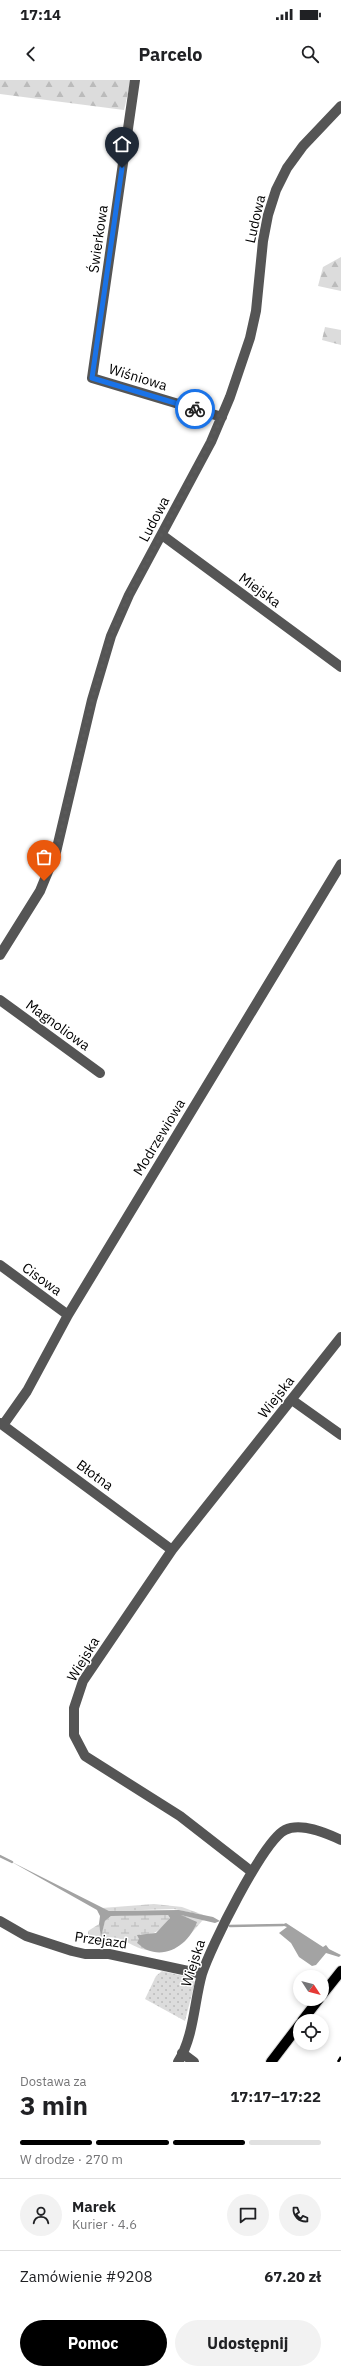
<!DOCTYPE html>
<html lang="pl">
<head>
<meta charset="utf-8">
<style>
	:root { --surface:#fff; --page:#f2f2f2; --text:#202124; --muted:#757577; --line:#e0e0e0; --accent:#000 }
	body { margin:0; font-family:"IBM Plex Sans",sans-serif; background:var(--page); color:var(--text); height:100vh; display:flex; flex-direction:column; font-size:15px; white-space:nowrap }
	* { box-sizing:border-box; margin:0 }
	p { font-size:13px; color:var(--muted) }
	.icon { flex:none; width:22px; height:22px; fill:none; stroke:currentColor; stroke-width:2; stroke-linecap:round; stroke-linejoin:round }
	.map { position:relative; height:1982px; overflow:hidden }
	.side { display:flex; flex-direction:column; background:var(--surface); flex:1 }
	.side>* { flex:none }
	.needle { width:26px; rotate:126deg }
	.controls { position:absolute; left:293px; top:1890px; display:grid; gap:8px }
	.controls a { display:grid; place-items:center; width:36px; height:36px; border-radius:50%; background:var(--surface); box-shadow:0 2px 6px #0003; font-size:20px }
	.pin { position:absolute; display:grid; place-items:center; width:34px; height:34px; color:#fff; margin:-41px -17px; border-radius:50% 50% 50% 0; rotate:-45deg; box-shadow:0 0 4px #0007 }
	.pin .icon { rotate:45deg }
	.courier { position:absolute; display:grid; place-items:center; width:40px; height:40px; margin:-20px; border:3px solid #1a73e8; border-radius:50%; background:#fff; color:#222; box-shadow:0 1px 5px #0007 }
	.headline em { font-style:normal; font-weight:800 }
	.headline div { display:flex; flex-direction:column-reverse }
	.headline { display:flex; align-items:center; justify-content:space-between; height:68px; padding:0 20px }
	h1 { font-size:26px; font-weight:800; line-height:30px }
	.bar { display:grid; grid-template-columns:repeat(4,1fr); gap:6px 4px; align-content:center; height:48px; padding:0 20px }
	.bar i { height:5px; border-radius:3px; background:var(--line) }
	.bar .active { background:var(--accent) }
	.bar p { grid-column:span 4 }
	.line { display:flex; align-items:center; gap:10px; padding:0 20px; border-top:1px solid var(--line) }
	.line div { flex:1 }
	.round { display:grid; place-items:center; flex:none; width:42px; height:42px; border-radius:21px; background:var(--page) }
	.primary-button { display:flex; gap:8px; margin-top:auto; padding:8px 20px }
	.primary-button a { flex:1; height:46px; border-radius:24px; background:var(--accent); color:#fff; font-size:16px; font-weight:800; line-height:46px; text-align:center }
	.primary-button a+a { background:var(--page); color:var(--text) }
	.status { display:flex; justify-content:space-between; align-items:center; height:28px; padding:0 20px; background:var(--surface); direction:ltr }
	.status svg { height:11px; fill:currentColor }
	header { display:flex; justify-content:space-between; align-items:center; height:52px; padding:0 20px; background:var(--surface); font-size:18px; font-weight:800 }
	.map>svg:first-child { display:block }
	.forest { fill:url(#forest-firs) }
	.wetland { fill:url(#wetland-marsh) }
	.garden { fill:url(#garden-dots) }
	.water { fill:#a3a3a3 }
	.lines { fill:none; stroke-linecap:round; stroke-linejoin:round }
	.stream { stroke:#a3a3a3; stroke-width:2.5 }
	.major-casing { stroke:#dbdbdb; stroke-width:12 }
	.minor { stroke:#555; stroke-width:10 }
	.major { stroke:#000; stroke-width:10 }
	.rail { stroke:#000; stroke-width:2.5; stroke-dasharray:6 2 1 2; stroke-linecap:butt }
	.done { stroke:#595959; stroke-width:4; stroke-dasharray:0 7.2 }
	.route { stroke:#1a73e8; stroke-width:5 }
	.labels { text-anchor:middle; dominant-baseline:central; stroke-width:3; stroke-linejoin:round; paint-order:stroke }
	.street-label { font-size:14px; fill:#000; stroke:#fff }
</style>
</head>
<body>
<div class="status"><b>17:14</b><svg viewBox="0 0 49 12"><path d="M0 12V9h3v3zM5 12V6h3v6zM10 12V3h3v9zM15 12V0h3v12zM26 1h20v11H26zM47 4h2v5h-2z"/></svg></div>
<header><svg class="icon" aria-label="back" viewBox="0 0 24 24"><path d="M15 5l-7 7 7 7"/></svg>Parcelo<svg class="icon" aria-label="search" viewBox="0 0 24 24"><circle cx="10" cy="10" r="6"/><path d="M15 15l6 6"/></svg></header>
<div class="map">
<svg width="341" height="1982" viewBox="0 0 341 1982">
	<defs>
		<pattern id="forest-firs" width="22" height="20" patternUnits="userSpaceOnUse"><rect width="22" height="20" fill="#dcdcdc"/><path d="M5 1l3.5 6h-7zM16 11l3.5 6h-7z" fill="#bbb"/></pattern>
		<pattern id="wetland-marsh" width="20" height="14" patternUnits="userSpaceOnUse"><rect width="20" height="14" fill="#dcdcdc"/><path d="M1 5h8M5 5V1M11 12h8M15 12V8" fill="none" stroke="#bbb"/></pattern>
		<pattern id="garden-dots" width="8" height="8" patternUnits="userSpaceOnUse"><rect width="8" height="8" fill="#dcdcdc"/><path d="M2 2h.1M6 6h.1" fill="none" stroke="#bbb" stroke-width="1.8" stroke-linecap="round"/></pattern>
	</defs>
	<rect width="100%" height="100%" fill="#fff"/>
	<path class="forest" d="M0,0h131l-7,30 -124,-16z
		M341,177v34l-23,-5 5,-19z
		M325,247l16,3v15l-19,-5z"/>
	<path class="wetland" d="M154,1824l28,3 24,9 -32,-7 -65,2 -7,-3z
		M160,1834l8,1 2,3c-9,11 -15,19 -30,16l-1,5 7,11c-14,-2 -28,-18 -43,-11l-15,-4v-4l11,-7 2,11 4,-14 6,-5z
		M180,1834l27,5 -5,2 -21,24 13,-17z"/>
	<path class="garden" d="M162,1891l30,7 3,4 -10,39 -40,-22 11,-23z"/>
	<path class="water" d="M10,1781l99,50 70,-1 34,7 7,4 -5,2 -34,-8 16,7c-7,20 -28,37 -50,28 -3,-1 -7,-5 -10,-7l2,-4 -2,-4 19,-2 14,-15 -2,-3 -57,1 -6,5 -4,16 -2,-13 1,-8 -3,-6z
		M286,1843l37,24 3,-2 3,4 12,6 -2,2 -13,-4 -10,12 -4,1 -13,-9 -8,-14 -12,-10 8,-6 -6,-2z"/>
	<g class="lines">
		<path class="stream" d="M0,1776l12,6
			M230,1846l53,-1"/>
		<defs>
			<path id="major" d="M322,1915l19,-24
				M302,1941l17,-22
				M271,1982l29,-38"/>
		</defs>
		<use href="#major" class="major-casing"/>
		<path class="minor" d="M135,0l-43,298 130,39
			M162,455l179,132
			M0,875l40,-64 16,-39 36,-152 19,-64 18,-41 82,-153 19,-45 20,-59 6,-27 7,-70 5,-26 8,-25 11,-22 16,-22 38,-40
			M0,920l100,73
			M0,1185l68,50
			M292,1320l49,35
			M0,1343l172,127
			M3,1345l24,-34 41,-76 273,-451
			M252,1792l-72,-56 -95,-60 -11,-21v-27l9,-27 89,-131 169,-213
			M0,1841l26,15 46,15 13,3h24l93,20
			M182,1973l12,9
			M178,1982c16,-25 16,-60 24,-88 8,-26 61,-133 83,-144 16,-8 41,3 56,10"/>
		<use href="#major" class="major"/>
		<path class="rail" d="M338,1982l3,-5"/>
	</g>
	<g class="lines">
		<path class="done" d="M44,801l12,-29 36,-152 19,-64 18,-41 63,-117 30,-61 -27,-8"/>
		<path class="route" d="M122,88l-30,210 103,31"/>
	</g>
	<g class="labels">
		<g class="street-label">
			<text transform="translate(255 139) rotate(-77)">Ludowa</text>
			<text transform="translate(98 159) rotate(-82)">Świerkowa</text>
			<text transform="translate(138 297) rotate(17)">Wiśniowa</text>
			<text transform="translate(154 439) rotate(-62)">Ludowa</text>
			<text transform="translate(260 510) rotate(36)">Miejska</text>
			<text transform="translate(58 945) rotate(36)">Magnoliowa</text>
			<text transform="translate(159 1057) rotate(-59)">Modrzewiowa</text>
			<text transform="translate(42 1199) rotate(36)">Cisowa</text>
			<text transform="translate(276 1317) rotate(-52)">Wiejska</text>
			<text transform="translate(95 1395) rotate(36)">Błotna</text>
			<text transform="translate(83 1579) rotate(-59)">Wiejska</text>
			<text transform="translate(101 1860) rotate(8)">Przejazd</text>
			<text transform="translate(193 1883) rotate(-72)">Wiejska</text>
		</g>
	</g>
</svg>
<div class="controls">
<a><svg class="needle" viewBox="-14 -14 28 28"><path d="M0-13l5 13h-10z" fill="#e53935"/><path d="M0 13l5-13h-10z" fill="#757577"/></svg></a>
<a><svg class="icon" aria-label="locate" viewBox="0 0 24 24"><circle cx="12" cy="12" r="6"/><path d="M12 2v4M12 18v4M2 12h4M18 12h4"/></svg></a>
</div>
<div class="pin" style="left:44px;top:801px;background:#ea580c"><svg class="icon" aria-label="bag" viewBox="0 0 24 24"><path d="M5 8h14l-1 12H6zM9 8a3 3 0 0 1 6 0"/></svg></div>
<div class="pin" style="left:122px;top:88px;background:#1f2937"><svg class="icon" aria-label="home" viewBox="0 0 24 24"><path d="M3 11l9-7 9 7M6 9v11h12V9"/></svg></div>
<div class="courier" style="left:195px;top:329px"><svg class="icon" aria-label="bike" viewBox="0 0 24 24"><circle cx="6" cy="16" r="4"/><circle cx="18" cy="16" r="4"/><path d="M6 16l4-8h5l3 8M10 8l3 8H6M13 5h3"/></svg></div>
</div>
<section class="side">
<div class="headline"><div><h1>3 min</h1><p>Dostawa za</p></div><em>17:17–17:22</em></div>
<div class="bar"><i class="active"></i><i class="active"></i><i class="active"></i><i></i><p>W drodze · 270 m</p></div>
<div class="line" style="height:72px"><a class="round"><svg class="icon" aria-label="person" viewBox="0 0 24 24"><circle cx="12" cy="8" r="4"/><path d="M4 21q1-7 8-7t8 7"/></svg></a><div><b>Marek</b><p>Kurier · 4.6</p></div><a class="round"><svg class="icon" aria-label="chat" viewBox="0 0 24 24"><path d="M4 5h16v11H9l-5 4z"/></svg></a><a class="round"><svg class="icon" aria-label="phone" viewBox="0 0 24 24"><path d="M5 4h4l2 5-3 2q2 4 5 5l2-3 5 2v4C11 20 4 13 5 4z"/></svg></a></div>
<div class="line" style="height:52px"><div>Zamówienie #9208</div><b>67.20 zł</b></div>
<div class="primary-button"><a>Pomoc</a><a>Udostępnij</a></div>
</section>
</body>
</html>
